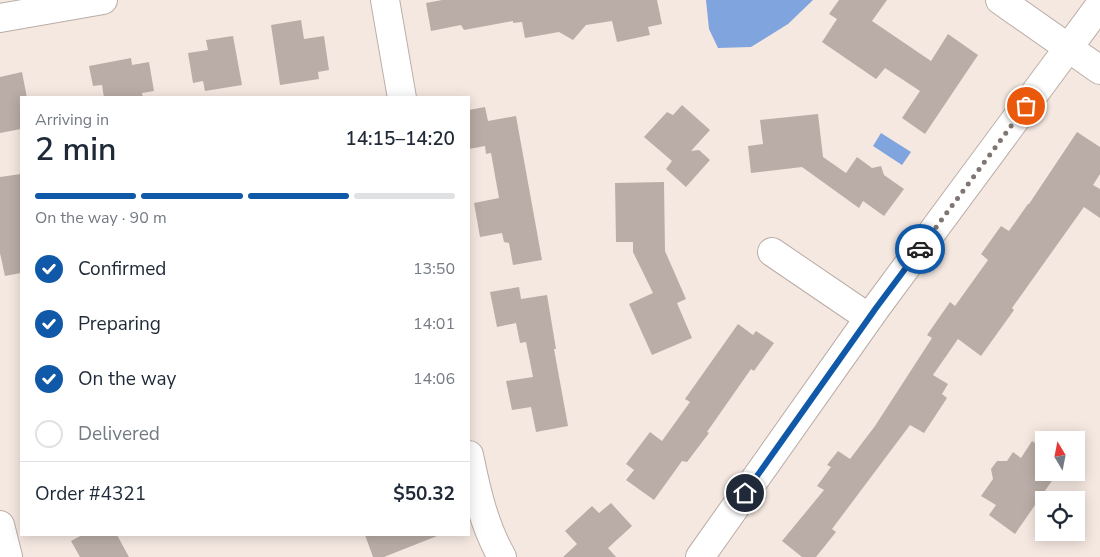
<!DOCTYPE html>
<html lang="en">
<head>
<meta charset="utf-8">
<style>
	:root { --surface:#fff; --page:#f6f6f7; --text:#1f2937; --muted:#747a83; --line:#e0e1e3; --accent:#1059a8 }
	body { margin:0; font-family:"Nunito Sans",sans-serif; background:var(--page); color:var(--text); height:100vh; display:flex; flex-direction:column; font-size:19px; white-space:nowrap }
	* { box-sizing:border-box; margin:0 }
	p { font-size:16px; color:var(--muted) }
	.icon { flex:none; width:28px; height:28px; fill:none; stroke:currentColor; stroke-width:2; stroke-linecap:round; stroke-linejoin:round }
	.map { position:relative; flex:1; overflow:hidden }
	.sheet { position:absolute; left:20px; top:96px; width:450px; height:440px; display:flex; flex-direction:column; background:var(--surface); border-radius:0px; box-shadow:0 2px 12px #0003 }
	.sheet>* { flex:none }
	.needle { width:32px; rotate:350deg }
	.controls { position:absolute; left:1035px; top:431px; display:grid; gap:10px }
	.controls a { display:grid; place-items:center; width:50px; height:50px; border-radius:0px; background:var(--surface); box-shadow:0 2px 12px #0003; font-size:25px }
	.pin { position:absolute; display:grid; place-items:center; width:42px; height:42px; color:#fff; margin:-21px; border:2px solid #fff; border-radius:50%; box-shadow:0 1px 5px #0007 }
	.courier { position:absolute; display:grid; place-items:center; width:50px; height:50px; margin:-25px; border:4px solid #1059a8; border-radius:50%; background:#fff; color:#222; box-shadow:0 1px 6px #0007 }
	.head em { font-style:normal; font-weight:600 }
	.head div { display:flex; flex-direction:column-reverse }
	.head { display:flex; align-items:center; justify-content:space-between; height:85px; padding:0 15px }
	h1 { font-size:32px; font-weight:600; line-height:38px }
	.bar { display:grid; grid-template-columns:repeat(4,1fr); gap:8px 5px; align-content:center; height:60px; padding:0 15px }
	.bar i { height:6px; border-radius:4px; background:var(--line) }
	.bar .selected { background:var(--accent) }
	.bar p { grid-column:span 4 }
	.line { display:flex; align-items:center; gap:12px; padding:0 15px; border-top:1px solid var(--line) }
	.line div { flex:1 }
	ol { padding:0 15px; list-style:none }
	li { display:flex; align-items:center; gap:15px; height:55px }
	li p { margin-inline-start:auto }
	li .icon { padding:5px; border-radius:50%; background:var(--accent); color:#fff; stroke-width:4 }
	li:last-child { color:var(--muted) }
	li i { width:28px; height:28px; border:2px solid var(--line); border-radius:50% }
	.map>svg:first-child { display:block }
	.water { fill:#80a4dd }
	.building { fill:#baada7 }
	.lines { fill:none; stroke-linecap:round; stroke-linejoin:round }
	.minor-casing { stroke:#baada7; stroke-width:30 }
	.minor { stroke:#fff; stroke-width:28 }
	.done { stroke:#7e7672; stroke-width:5; stroke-dasharray:0 9 }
	.route { stroke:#1059a8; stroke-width:6 }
</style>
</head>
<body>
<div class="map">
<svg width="1100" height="557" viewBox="0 0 1100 557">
	<rect width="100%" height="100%" fill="#f5e8e1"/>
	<path class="water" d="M706,0h107l-25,24 -37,23 -33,1 -9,-19z
		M881,133l30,19 -9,13 -29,-19z"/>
	<path class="building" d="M442,0h215l5,24 -14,3 2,8 -33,7 -5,-21 -26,4 -13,15 -14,-8 -34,6 -3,-16 -9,1v-2l-49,9 -3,-5 -30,6 -5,-28z
		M839,0h48l-15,21 59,40 17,-27 30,21 -53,79 -23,-16 18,-27 -35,-23 -9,11 -54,-37 15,-23 -8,-5z
		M301,20l3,19 20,-3 5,34 -11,2 1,7 -39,6 -9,-60z
		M233,36l9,49 -37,6 -2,-10 -10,2 -5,-30 20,-3 -2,-10z
		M131,58l1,7 17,-3 5,29 -12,2 1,5h-39l-2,-13 -9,1 -4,-20z
		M22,72l5,26h-6v31l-21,4v-56z
		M682,105l28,25 -19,21 8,-1 11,10 -24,27 -20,-18 6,-8 -28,-24 23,-25 6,3z
		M485,107l3,14 28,-5 26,144 -29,5 -4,-22 -5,-1 -2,-9 -22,4 -6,-34 25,-5 -8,-45 -5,1 -1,-8 -16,3v-39z
		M818,114l5,43 23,16 11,-16 15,11 9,-2 3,9 20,14 -20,27 -21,-15 -4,7 -57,-41 -51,6 -3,-27 15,-2 -3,-24z
		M1077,132l23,15v27l-7,11 7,4v29l-16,-11 -72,101 2,2 -33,46 -23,-17 -25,36 15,9 -6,10 5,4 -23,35 -14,-8 -78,104 4,3 -20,25h-14l-20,-16 42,-51 -7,-4 14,-19 -4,-2 11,-14 12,8 25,-33 57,-88 -5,-3 23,-33 5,4 33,-46 -7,-6 20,-28 8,5 19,-27h1z
		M21,174v99l-16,3 -5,-23v-76z
		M664,182l1,69 21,48 -9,4 15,35 -40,17 -23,-51 24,-11 -20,-41v-10h-17l-1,-59z
		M519,287l2,12 26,-4 9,54h-2l14,77 -32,6 -5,-25 -19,3 -6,-29 27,-4 -7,-35 -6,1 -4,-20 -19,4 -7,-35z
		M738,324l15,11 3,-4 18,12 -20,28 -3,-2 -44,63 2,1 -22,29 -5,-1 -28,39 -28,-20 8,-10 -8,-6 24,-32 12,9 28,-39 -5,-3z
		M1032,441l12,8v23h14l-43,62 -26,-19 7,-10 -15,-9 12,-17 -2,-10 6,-8h10l6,-9 8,6z
		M611,503l21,23 -24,22 8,9h-53l14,-13 -12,-13 27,-25 7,7z
		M82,535h35l12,22h-49l-9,-16z
		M365,535h72v1l-53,21h-11z"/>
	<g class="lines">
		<defs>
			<path id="minor" d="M385,0l17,98
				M1000,0l100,70
				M0,18l103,-18
				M772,252l97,66
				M469,455c7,34 15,71 33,102
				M0,525l8,32
				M700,557l176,-249 224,-303"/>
		</defs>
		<use href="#minor" class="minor-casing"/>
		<use href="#minor" class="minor"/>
	</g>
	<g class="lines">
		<path class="done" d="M920,249l106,-143"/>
		<path class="route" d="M745,493l131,-185 44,-59"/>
	</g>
</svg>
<div class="controls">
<a><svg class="needle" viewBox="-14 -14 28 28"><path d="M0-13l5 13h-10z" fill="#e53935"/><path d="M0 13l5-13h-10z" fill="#747a83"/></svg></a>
<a><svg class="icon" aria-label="locate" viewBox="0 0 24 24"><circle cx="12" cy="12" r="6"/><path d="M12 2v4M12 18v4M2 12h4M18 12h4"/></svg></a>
</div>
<div class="pin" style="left:1026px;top:106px;background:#ea580c"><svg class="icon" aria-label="bag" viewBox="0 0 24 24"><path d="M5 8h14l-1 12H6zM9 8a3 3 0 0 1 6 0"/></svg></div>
<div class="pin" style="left:745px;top:493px;background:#1f2937"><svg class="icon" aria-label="home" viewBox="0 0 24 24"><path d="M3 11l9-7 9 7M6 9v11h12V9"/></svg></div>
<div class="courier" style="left:920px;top:249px"><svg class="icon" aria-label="car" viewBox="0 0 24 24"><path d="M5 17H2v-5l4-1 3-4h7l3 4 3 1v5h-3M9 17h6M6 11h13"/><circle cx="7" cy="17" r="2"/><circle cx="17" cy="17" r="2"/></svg></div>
<section class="sheet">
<div class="head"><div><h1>2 min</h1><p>Arriving in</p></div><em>14:15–14:20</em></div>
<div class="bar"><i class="selected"></i><i class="selected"></i><i class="selected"></i><i></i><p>On the way · 90 m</p></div>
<ol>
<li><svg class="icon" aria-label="check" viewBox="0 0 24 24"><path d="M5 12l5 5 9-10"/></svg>Confirmed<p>13:50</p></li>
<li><svg class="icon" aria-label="check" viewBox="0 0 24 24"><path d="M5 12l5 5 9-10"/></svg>Preparing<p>14:01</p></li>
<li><svg class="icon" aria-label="check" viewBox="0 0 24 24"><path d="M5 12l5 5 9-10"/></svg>On the way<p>14:06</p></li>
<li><i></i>Delivered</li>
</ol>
<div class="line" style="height:65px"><div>Order #4321</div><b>$50.32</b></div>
</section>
</div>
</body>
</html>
